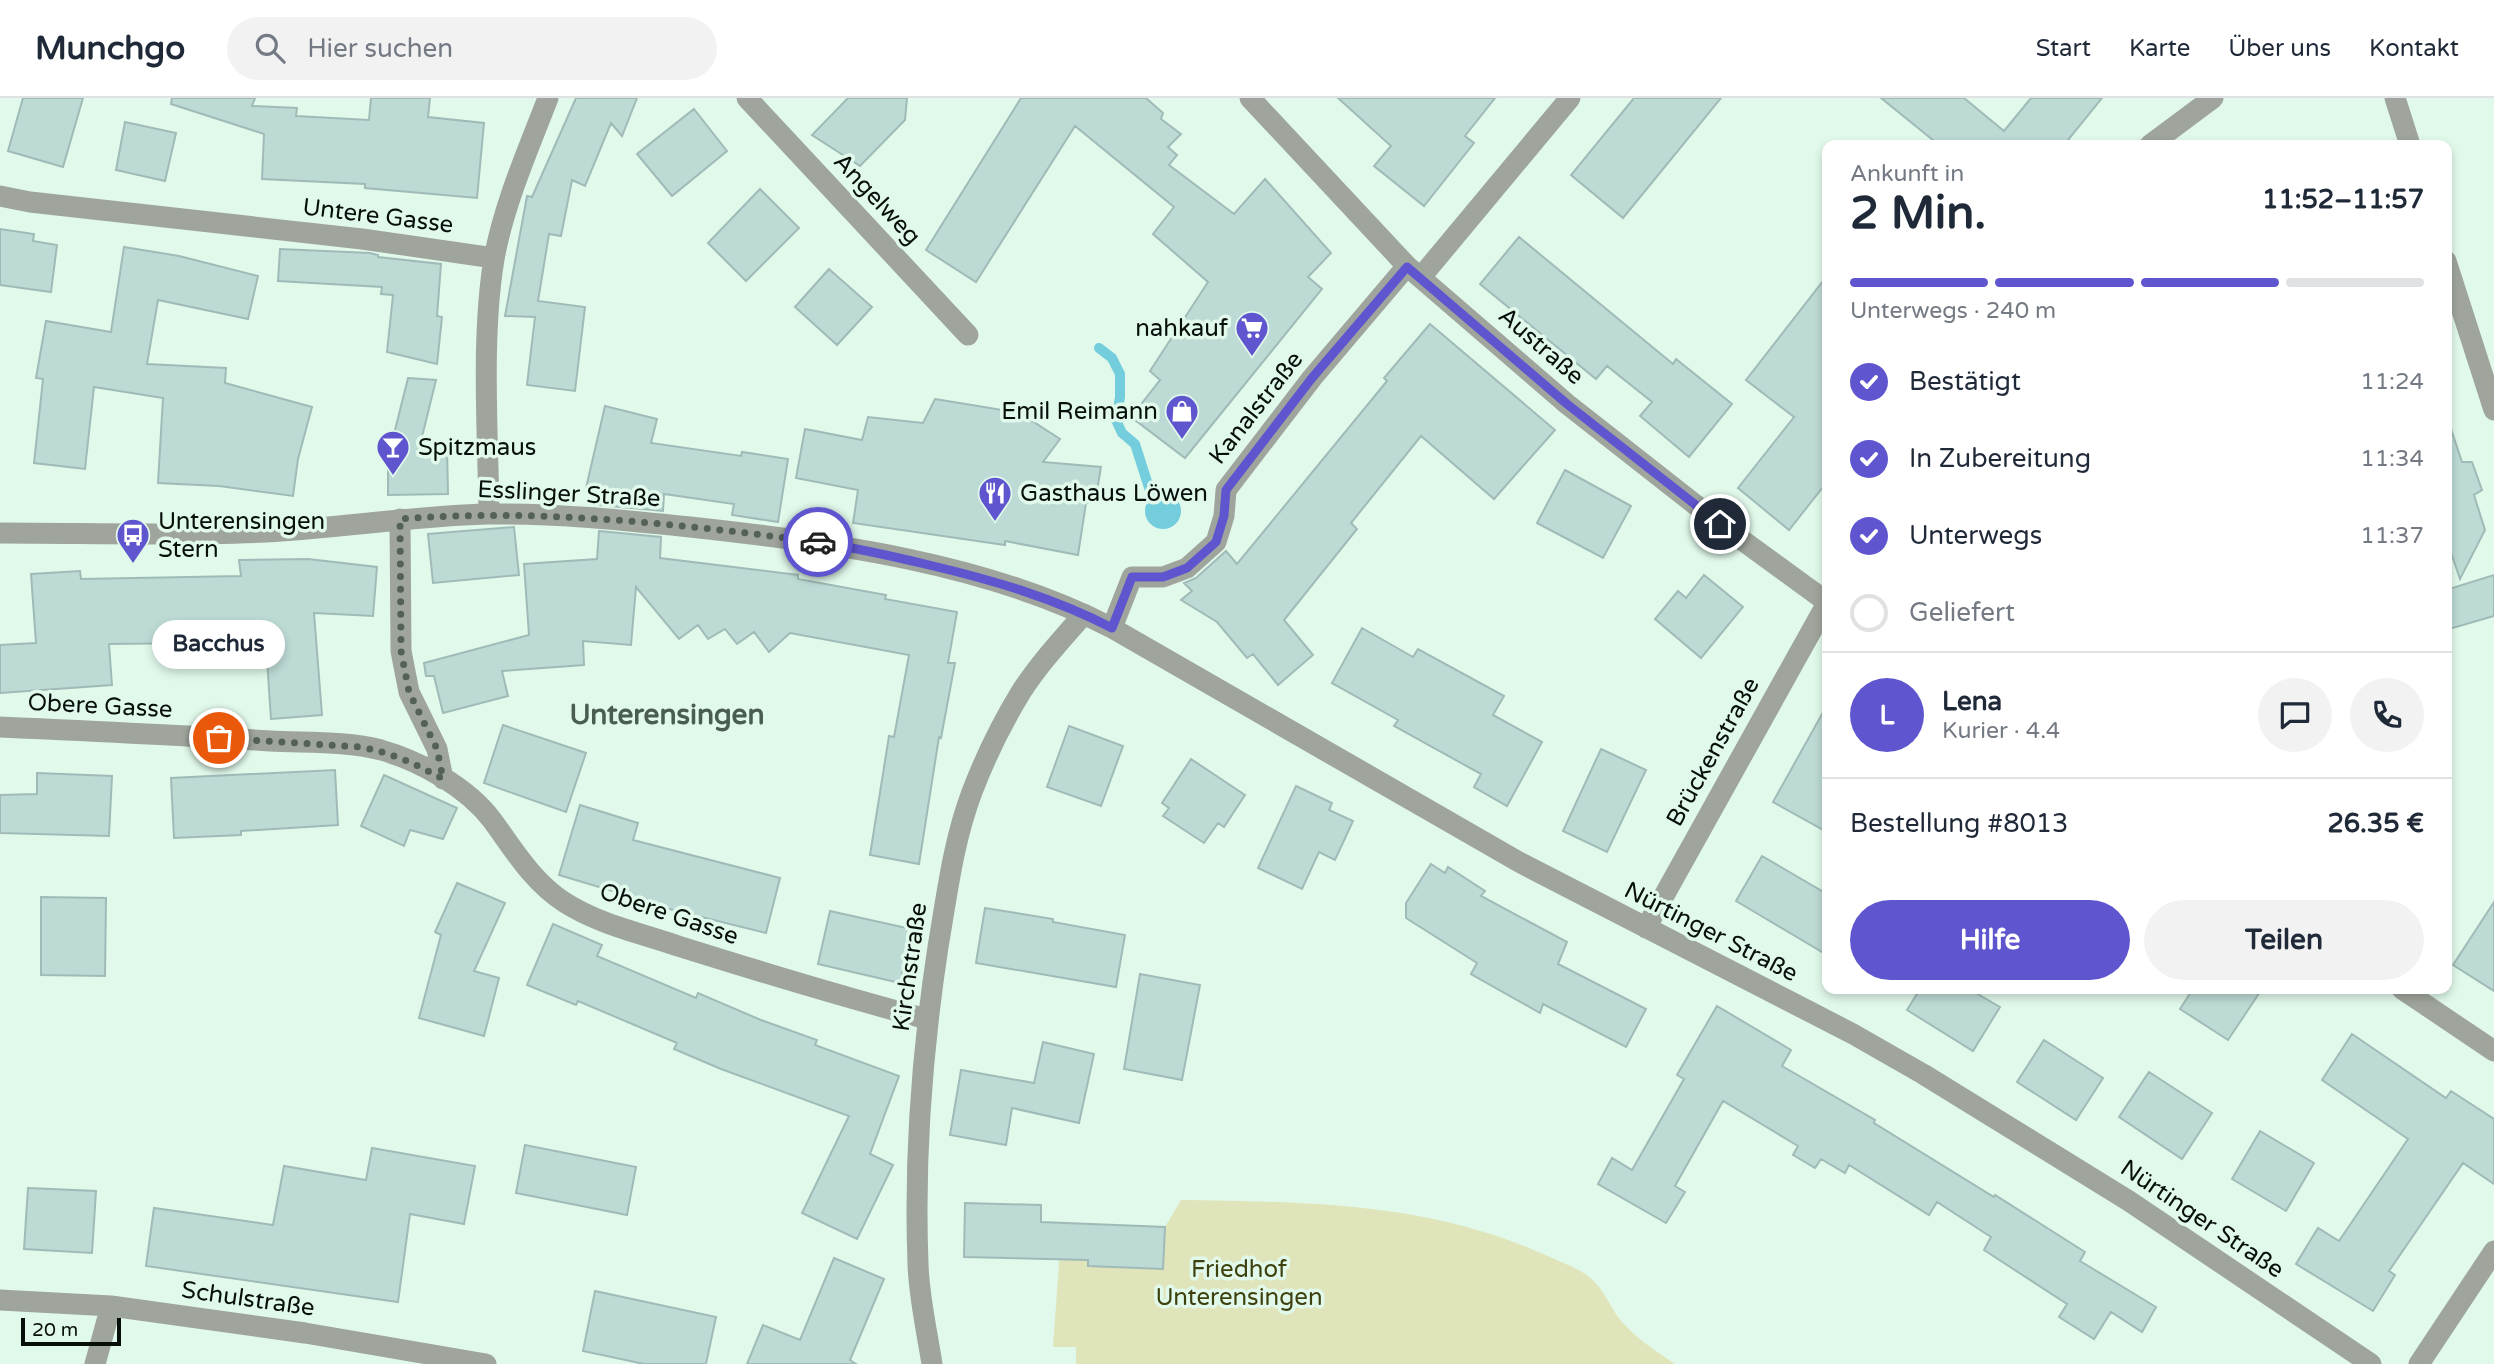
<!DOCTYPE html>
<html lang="de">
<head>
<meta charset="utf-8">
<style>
	:root { --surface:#fff; --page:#f2f2f3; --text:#1f2937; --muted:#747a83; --line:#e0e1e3; --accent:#5f56cf }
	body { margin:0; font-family:"Varela Round",sans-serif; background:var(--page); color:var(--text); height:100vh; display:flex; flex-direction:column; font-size:26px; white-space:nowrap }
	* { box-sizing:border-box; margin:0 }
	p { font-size:23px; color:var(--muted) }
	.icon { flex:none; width:38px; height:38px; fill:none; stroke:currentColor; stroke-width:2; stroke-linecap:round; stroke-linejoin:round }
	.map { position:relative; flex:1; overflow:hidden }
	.drawer { position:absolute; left:1822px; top:42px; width:630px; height:854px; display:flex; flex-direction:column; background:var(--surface); border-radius:14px; box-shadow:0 4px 10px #0003 }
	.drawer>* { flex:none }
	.scale { position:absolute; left:21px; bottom:18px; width:100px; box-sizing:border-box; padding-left:7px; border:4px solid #070f0b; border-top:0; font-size:19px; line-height:24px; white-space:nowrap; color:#070f0b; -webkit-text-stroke:5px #e1f9eb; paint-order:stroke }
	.pin { position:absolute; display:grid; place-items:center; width:60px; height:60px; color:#fff; margin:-30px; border:4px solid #fff; border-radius:50%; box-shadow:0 2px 7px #0007 }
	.courier { position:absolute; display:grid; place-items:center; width:70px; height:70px; margin:-35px; border:5px solid #5f56cf; border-radius:50%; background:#fff; color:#222; box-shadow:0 2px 9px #0007 }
	.bubble { position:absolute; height:49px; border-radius:24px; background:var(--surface); box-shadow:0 4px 10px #0003; font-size:23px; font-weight:700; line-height:49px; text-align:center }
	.summary em { font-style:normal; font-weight:700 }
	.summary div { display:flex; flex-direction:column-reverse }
	.summary { display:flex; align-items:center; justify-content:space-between; height:119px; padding:0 28px }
	h1 { font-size:46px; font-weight:700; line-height:52px }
	.bar { display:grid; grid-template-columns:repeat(4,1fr); gap:10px 7px; align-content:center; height:84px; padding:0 28px }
	.bar i { height:9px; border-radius:5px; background:var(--line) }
	.bar .on { background:var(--accent) }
	.bar p { grid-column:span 4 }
	.line { display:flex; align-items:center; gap:18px; padding:0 28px; border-top:2px solid var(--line) }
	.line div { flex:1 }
	.round { display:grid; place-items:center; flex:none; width:74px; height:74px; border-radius:37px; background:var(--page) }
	ol { padding:0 28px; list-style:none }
	li { display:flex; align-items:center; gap:21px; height:77px }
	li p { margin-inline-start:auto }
	li .icon { padding:7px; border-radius:50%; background:var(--accent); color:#fff; stroke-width:4 }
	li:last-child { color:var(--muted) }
	li i { width:38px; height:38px; border:4px solid var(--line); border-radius:50% }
	.button { display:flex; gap:14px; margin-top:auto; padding:14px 28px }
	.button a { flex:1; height:80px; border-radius:42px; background:var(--accent); color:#fff; font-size:28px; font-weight:700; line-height:80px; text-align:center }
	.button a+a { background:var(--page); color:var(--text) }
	header { display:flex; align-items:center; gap:42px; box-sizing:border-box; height:98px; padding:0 35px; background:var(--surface); border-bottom:2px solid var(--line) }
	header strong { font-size:33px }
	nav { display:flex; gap:38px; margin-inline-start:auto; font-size:24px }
	.search { width:490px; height:63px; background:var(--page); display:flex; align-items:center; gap:18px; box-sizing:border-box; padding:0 24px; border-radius:38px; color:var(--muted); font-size:26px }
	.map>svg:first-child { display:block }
	.green { fill:#e0e4ba }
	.water { fill:#74cddc }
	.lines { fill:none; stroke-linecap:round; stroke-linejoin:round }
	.stream { stroke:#74cddc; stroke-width:10 }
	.building { fill:#bddad5; stroke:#a0bbb7; stroke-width:2 }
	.minor { stroke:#9fa59d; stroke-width:21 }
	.done { stroke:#536159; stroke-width:7; stroke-dasharray:0 12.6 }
	.route { stroke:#5f56cf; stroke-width:9 }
	.labels { text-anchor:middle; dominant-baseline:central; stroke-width:7; stroke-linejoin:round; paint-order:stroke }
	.street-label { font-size:24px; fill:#070f0b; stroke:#e1f9eb }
	.poi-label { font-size:24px; fill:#070f0b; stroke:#e1f9eb; text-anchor:start }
	.park-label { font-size:24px; fill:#3e410d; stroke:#e1f9eb }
	.quarter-label { font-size:28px; font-weight:bold; fill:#495d52; stroke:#e1f9eb }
</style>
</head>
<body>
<header>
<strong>Munchgo</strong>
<div class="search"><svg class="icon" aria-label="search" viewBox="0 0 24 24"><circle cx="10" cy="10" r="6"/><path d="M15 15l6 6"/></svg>Hier suchen</div>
<nav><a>Start</a><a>Karte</a><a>Über uns</a><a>Kontakt</a></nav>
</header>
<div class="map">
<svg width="2494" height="1266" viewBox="0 0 2494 1266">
	<rect width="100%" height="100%" fill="#e1f9eb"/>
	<path class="green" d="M1181,1102c125,2 245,2 362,54 13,6 27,11 39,18 19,11 24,27 36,45 14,19 38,34 57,47h-599v-17h-23l9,-124 103,4z"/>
	<path class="water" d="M1145 413a18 18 0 1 1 36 0a18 18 0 1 1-36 0Z"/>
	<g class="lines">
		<path class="stream" d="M1099,250l13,10 8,16v23l-4,23 6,13 13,11 17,53"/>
	</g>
	<path class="building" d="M23,0h60l-20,69 -55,-16z
		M172,0h83l-3,8 45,2 -1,8 73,4 2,-22h59l-2,19 56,6 -7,75 -112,-10v-4l-103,-5 2,-45 -93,-30z
		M576,0h61l-15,38 -11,-13 -26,63 -13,-6 -11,56 -12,-2 -11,67 47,6 -10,84 -48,-6 8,-68 -30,-1 22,-120 5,1z
		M848,0h59l-2,22 -45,46 -48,-31z
		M1021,0h125l17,15 -2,6 20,15 -13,13 9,8 -8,10 65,49 31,-35 66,74 -23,24 14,12 -137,169 -54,-41 29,-37 -10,-9 58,-89 -55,-48 21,-27 -99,-81 -99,156 -50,-32z
		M1338,0h157l-30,38 9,7 -50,63 -50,-40 17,-20z
		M1634,0h87l-98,120 -52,-43z
		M1881,0h83l40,33 27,-33h71l-38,47h-125z
		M694,11l33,42 -55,45 -35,-42z
		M125,24l51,11 -11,48 -49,-11z
		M760,91l39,39 -53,53 -38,-38z
		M0,131l34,5 -1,7 24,4 -6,47 -51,-7z
		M1519,139l154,127 3,-5 56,45 -43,53 -49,-41 12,-14 -45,-36 -11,13 -116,-95z
		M124,149l55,9 79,20 -10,43 -90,-19 -11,64 79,4 -1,15 87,24 -14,52 -5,37 -74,-10 -61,-3 5,-85 -69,-11 -9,82 -51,-6 9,-84 -7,-1 10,-57 65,11z
		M280,151l90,4 8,2v2l63,7 -4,52 5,1 -5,47 -50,-12 6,-57 -12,-1 1,-7 -104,-6z
		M829,171l43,38 -35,38 -42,-38z
		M1827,178v206l-38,48 -51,-42 56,-71 -48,-37z
		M1430,226l125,106 -61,69 -73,-63 -70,87 6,6 -73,91 29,35 -35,30 -25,-31 -6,4 -30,-36 -36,-22 11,-9 -8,-8 12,-5 30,-27 11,13 150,-183 -3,-3z
		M408,280l28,2 -16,65h27l1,49 -60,1v-49h3z
		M935,301l67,11 4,-6 54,35 -17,23 58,5 -6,36h-9l-8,52 -73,-14v4l-152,-22 5,-33 -62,-12 9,-49 57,11 6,-23 55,6z
		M605,308l52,13 -6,24 90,13 1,-4 46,7 -10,63 -46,-7 2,-11 -70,-10 -1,17 -63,-6 1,-13 -15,-4z
		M2451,331l11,33h10l10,28 -8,5 11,35 -25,49 -14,-41v-108z
		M1565,372l66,36 -28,52 -66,-35z
		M514,429l5,48 -86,8 -5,-49z
		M599,433l62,6 -1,21 138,17v4l88,16 -1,4 72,13 -9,51h7l-14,75 -2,-1 -20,127 -49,-9 19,-119 5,1 15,-82 -119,-22 -21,19 -15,-20 -17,12 -12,-15 -17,10 -10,-14 -19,14 -43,-52 -5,58 -48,-4 1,24 -82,6 6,25 -65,17 -9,-37h-8l-2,-13 105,-28 -5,-71 73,-5z
		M308,461l69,8 -4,49 -59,-3 8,102 -51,4 -6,-89 -68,-2 1,15 -89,1 3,41 -112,8v-48l36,-2 -5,-69 49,-3 1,8 160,-3 -2,-16z
		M1704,477l39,32 -42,51 -46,-39 23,-28 8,7z
		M2494,477v41l-48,14v-40z
		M1362,530l51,29 5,-8 86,47 -11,19 49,27 -35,64 -33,-19 7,-13 -87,-48 4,-6 -66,-37z
		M1827,607v127l-54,-30z
		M503,627l83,28 -20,59 -82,-29z
		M1069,628l54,20 -22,60 -54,-19z
		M1601,651l45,21 -39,82 -44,-21z
		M1191,661l54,36 -21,32 -6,-4 -14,20 -41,-27 6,-8 -7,-5z
		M335,672l3,55 -97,6v4l-67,3 -3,-60z
		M37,675l75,3 -3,60 -109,-3v-38l37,-1z
		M384,677l73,33 -14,31 -33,-9 -6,16 -43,-20z
		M1296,688l36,17 -3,7 24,11 -18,39 -16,-8 -17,37 -44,-21z
		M580,707l58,18 -5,17 147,38 -14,55 -121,-30 1,-2 -87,-26z
		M1762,758l65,38v61l-91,-54z
		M1431,766l14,9 3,-6 37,24 -4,5 86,46 -9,22 88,45 -20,38 -83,-43 -3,9 -69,-39 6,-11 -71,-45v-15z
		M457,785l48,20 -31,68 25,7 -15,58 -65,-18 22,-83 -6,-3z
		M41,799l65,1 -1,78 -64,-1z
		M2494,804v89l-41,-26z
		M985,810l68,11v3l72,13 -9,52 -140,-24z
		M830,813l81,18 -11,54 -82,-19z
		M553,826l49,21 -5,11 99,42 2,-5 63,27 56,20 -2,5 84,31 -29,78 23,11 -36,74 -55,-26 47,-97 -128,-47 -47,-20 3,-6 -99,-42 -2,4 -49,-20z
		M1140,876l60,11 -18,95 -58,-11z
		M1920,891h49l31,18 -27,44 -66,-41z
		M2193,891h69l-34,51 -48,-31z
		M1717,908l74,44 -9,16 93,54 -1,3 120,74 1,-2 90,57 -5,9 76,46 -14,25 -31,-20 -17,27 -35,-22 8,-13 -83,-54 7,-13 -54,-35 -8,13 -80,-50 -4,8 -24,-14 -6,9 -22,-13 5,-9 -75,-45 -48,85 10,6 -19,31 -68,-39 14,-26 20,12 52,-91 -7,-4z
		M2352,936l94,64 5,-7 43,28v65l-31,-21 -74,108 6,4 -22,36 -77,-47 22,-36 21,13 69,-102 -86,-59z
		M2044,942l59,38 -27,42 -59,-38z
		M1043,944l51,12 -15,69 -67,-15 -6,37 -56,-10 11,-65 73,13z
		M2149,974l63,41 -30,46 -63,-42z
		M2260,1033l54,32 -28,48 -54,-32z
		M525,1047l111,22 -9,48 -111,-22z
		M372,1050l103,18 -11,58 -54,-10 -12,88 -252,-36 8,-58 119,17 11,-59 82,14z
		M28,1090l68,3 -4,62 -68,-4z
		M965,1105l76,2v17l124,5 -2,42 -75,-3v-6l-124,-3z
		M834,1160l50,21 -34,81 6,4h-109l16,-39 37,15z
		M595,1193l121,26 -10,47h-62l-61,-13z"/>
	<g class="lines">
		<path class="minor" d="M747,0l221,237
			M1250,0l157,168 160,138 153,120 107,78
			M2395,0l15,47
			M2150,47l63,-47
			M0,98l30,6 332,37 132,19
			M2446,163l48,149
			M1421,179l149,-179
			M489,416c-1,-80 -8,-176 5,-255 10,-55 34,-109 54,-161
			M400,421l1,132 8,41 28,57 6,30
			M0,435c89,0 178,3 266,-1 74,-4 147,-16 221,-18 68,-1 136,6 203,13 139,15 298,36 422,101l407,234 334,172 70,40 206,127 242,163
			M1112,530l20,-51h31l24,-9 29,-26 8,-26 2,-26 86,-112 95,-112
			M0,629c90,4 180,8 270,14 36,2 76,0 111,9 39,11 86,37 111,70 22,30 40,61 72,82 34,22 76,31 114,44 83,26 165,51 249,73
			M1646,830l181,-325
			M2402,891l92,62
			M0,1202l111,6 194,27 181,31
			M95,1266l16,-58
			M932,1266c-5,-32 -13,-67 -14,-100 -4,-106 4,-212 20,-317 9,-52 15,-105 34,-155 13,-34 30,-69 49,-100 18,-28 41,-53 63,-78
			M2419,1266l75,-113"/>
	</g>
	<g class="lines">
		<path class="done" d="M219,640l141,9c30,5 56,17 83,32l-6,-30 -28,-57 -8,-41 -1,-132c140,-11 279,5 418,23"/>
		<path class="route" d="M818,444c37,6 74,14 111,23 64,15 125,33 183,63l20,-51h31l24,-9 29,-26 8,-26 2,-26 86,-112 95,-111 160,137 153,120"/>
	</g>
	<defs>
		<symbol id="supermarket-pin" viewBox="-11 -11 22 30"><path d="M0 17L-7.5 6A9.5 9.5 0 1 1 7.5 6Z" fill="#5f56cf" stroke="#e1f9eb"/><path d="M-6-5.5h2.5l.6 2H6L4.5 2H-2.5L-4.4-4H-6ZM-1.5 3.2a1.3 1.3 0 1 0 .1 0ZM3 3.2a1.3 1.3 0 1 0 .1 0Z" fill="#fff"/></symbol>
		<symbol id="shop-pin" viewBox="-11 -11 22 30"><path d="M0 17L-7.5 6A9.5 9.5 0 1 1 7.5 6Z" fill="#5f56cf" stroke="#e1f9eb"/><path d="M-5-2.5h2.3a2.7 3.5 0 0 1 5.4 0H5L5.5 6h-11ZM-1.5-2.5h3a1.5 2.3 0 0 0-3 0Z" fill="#fff"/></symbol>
		<symbol id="bar-pin" viewBox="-11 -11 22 30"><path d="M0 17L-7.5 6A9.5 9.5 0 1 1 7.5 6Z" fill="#5f56cf" stroke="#e1f9eb"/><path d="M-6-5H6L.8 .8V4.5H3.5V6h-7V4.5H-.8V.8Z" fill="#fff"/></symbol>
		<symbol id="restaurant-pin" viewBox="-11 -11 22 30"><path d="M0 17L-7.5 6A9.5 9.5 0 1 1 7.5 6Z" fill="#5f56cf" stroke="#e1f9eb"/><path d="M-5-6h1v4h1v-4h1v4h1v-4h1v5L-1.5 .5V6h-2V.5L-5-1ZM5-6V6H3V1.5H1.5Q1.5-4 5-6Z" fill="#fff"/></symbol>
		<symbol id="bus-pin" viewBox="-11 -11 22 30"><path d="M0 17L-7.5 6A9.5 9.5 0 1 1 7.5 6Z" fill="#5f56cf" stroke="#e1f9eb"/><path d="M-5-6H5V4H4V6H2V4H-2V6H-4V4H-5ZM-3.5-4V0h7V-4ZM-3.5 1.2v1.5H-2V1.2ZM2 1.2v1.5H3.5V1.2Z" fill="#fff"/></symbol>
	</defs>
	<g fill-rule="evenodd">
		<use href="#supermarket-pin" x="1233" y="211" width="38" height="52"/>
		<use href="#shop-pin" x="1163" y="294" width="38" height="52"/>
		<use href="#bar-pin" x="374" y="330" width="38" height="52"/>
		<use href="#restaurant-pin" x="976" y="376" width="38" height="52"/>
		<use href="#bus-pin" x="114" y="418" width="38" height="52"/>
	</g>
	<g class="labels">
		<g class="street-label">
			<text transform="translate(877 101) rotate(47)">Angelweg</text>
			<text transform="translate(378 118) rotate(7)">Untere Gasse</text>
			<text transform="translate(1541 248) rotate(41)">Austraße</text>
			<text transform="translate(1256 310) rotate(-52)">Kanalstraße</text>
			<text transform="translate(569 396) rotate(3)">Esslinger Straße</text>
			<text transform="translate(100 608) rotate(3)">Obere Gasse</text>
			<text transform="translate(1713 654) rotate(-61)">Brückenstraße</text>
			<text transform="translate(669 816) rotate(19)">Obere Gasse</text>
			<text transform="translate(1711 834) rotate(27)">Nürtinger Straße</text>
			<text transform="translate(910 869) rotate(-82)">Kirchstraße</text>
			<text transform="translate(2202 1121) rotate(34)">Nürtinger Straße</text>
			<text transform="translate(248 1201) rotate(8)">Schulstraße</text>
		</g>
		<g class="poi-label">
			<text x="1228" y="230" text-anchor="end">nahkauf</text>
			<text x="1158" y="313" text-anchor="end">Emil Reimann</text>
			<text x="418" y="349">Spitzmaus</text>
			<text x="1020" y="395">Gasthaus Löwen</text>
			<text x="158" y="423">Unterensingen<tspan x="158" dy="28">Stern</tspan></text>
		</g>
		<g class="park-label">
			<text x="1239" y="1171">Friedhof<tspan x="1239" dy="28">Unterensingen</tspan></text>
		</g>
		<g class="quarter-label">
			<text x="667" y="617">Unterensingen</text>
		</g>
	</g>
</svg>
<div class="scale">20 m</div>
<div class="pin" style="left:219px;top:640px;background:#ea580c"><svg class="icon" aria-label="bag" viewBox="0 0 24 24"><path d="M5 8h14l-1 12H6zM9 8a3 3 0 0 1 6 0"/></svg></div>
<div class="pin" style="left:1720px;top:426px;background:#1f2937"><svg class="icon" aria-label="home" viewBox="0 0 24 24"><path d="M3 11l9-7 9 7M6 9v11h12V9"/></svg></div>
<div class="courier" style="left:818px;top:444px"><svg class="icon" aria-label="car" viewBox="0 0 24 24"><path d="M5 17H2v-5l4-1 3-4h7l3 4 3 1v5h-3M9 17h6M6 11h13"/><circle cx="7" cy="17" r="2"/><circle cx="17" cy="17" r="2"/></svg></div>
<div class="bubble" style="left:152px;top:522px;width:133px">Bacchus</div>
<section class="drawer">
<div class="summary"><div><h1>2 Min.</h1><p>Ankunft in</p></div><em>11:52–11:57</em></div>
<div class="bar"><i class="on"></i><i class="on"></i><i class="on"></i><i></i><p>Unterwegs · 240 m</p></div>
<ol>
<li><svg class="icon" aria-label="check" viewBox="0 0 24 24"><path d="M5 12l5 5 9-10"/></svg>Bestätigt<p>11:24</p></li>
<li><svg class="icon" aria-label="check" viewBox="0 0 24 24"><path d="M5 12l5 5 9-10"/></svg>In Zubereitung<p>11:34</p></li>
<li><svg class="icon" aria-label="check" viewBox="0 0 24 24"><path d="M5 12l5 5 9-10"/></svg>Unterwegs<p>11:37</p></li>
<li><i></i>Geliefert</li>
</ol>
<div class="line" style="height:126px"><b class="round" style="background:var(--accent);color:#fff">L</b><div><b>Lena</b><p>Kurier · 4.4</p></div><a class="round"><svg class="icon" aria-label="chat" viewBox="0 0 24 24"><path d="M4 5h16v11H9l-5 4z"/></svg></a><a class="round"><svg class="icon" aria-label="phone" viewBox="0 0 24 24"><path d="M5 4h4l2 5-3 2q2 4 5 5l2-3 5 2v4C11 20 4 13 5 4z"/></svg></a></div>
<div class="line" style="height:91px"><div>Bestellung #8013</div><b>26.35 €</b></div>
<div class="button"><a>Hilfe</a><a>Teilen</a></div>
</section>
</div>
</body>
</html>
